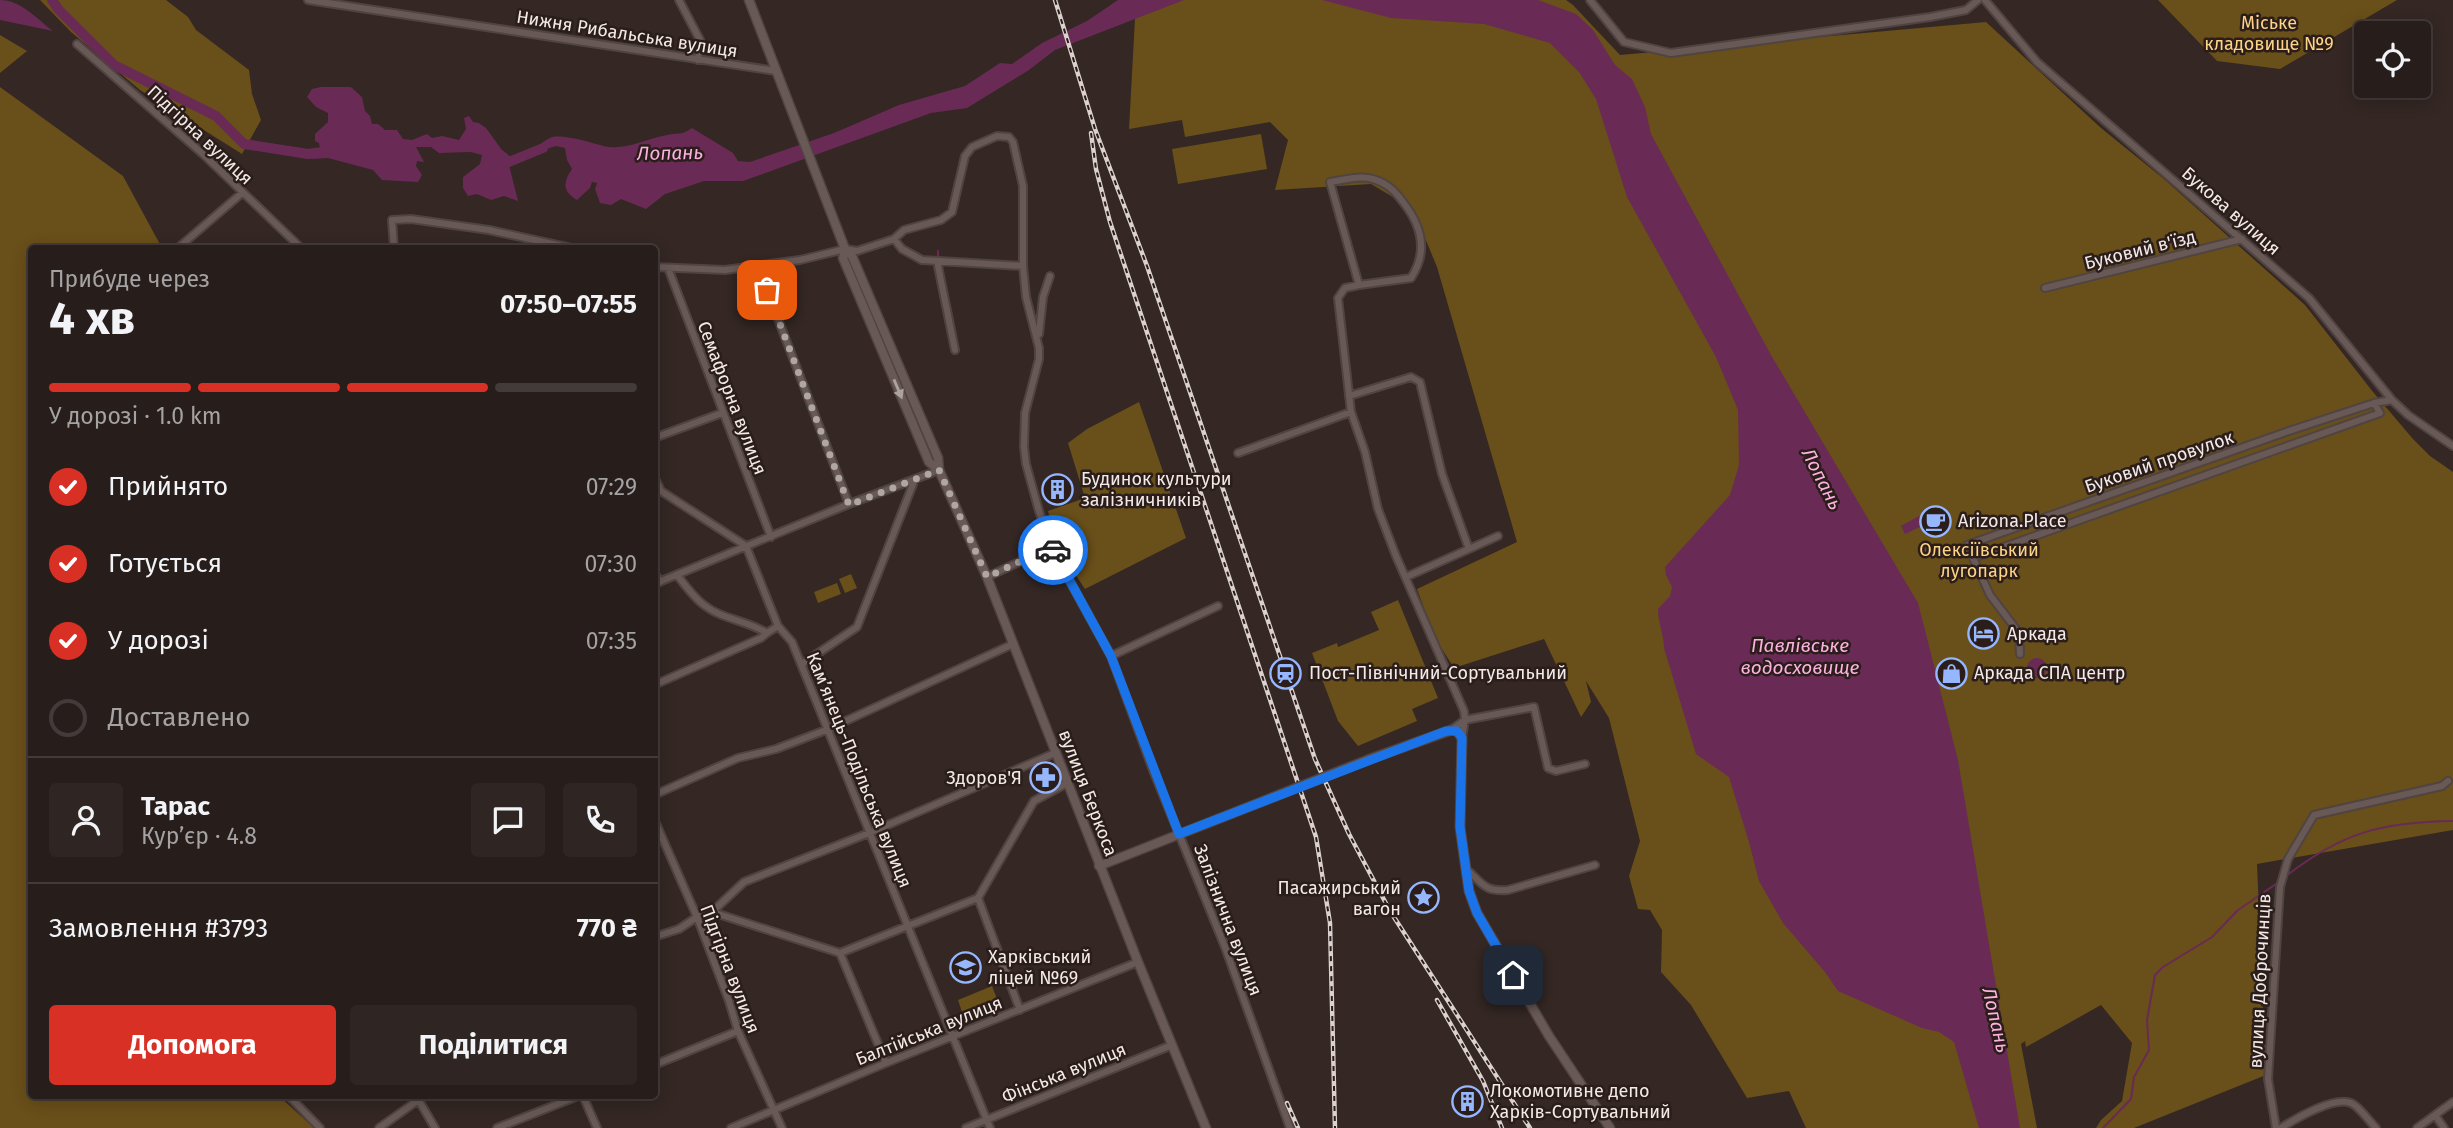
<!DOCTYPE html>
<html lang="uk">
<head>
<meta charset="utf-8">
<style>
	:root { --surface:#271d1b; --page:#2f2624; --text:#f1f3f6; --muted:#a4a2a3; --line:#433b3a; --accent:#d93025 }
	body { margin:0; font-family:"Fira Sans",sans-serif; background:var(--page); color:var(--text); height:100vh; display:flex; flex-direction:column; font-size:26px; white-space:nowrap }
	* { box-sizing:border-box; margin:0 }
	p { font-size:23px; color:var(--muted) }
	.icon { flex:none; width:38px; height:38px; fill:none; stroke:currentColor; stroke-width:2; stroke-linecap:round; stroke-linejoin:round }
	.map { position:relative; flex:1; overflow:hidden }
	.details { position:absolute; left:28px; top:245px; width:630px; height:854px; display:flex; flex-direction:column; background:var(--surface); border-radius:7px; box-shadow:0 4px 18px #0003,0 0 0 2px var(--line) }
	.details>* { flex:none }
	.buttons { position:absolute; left:2354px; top:21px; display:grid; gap:14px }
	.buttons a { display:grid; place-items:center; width:77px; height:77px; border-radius:7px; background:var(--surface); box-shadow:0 4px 18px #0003,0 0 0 2px var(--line); font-size:35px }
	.pin { position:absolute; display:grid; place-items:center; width:60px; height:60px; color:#fff; margin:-30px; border-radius:14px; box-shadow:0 4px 10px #0006 }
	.courier { position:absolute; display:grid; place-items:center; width:70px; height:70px; margin:-35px; border:5px solid #1a73e8; border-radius:50%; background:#fff; color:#222; box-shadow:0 2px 9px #0007 }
	.headline em { font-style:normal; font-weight:700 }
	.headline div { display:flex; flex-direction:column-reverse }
	.headline { display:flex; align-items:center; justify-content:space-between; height:119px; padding:0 21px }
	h1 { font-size:46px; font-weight:700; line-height:52px }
	.bar { display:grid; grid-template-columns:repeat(4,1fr); gap:10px 7px; align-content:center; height:84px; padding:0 21px }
	.bar i { height:9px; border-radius:5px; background:var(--line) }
	.bar .on { background:var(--accent) }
	.bar p { grid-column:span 4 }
	.line { display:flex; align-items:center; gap:18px; padding:0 21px; border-top:2px solid var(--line) }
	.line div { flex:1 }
	.round { display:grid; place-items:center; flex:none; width:74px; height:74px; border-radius:7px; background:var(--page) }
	ol { padding:0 21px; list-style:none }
	li { display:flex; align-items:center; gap:21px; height:77px }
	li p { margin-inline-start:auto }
	li .icon { padding:7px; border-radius:50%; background:var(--accent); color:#fff; stroke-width:4 }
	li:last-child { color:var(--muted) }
	li i { width:38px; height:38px; border:4px solid var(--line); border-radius:50% }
	.cta { display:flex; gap:14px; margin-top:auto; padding:14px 21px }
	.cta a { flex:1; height:80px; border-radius:7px; background:var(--accent); color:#fff; font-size:28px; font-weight:700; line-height:80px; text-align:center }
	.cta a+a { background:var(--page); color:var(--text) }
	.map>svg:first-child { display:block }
	.green { fill:#694f19 }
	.water { fill:#692b55 }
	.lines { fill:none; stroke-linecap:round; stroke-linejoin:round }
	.stream { stroke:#692b55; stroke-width:2 }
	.river { stroke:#692b55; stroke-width:10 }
	.minor-casing { stroke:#4f4442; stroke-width:10 }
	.tertiary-casing { stroke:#4f4442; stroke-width:11 }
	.minor { stroke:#695956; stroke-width:6 }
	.tertiary { stroke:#695956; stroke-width:8 }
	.rail-casing { stroke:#dbd1cf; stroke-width:4.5 }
	.rail { stroke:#2a1d1a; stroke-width:2; stroke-dasharray:5; stroke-linecap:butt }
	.tertiary-bridge-casing { stroke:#4f4442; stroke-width:11; stroke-linecap:butt }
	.tertiary-bridge { stroke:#695956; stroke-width:8 }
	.oneway { fill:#aea29f }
	.done { stroke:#b0a6a3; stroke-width:7; stroke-dasharray:0 12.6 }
	.route { stroke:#1a73e8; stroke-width:9 }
	.labels { text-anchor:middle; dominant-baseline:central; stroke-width:5; stroke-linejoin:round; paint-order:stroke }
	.park-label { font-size:18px; fill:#fdd385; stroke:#2a1d1a }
	.street-label { font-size:18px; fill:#f3eae8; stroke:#2a1d1a }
	.poi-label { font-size:18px; fill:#f3eae8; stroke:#2a1d1a; text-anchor:start }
	.water-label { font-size:19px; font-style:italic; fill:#fdb1e1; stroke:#2a1d1a }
</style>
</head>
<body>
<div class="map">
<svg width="2453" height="1128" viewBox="0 0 2453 1128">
	<rect width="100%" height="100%" fill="#342724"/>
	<path class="green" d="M40,0h126l22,17 8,13 53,40 3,24 9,26 -19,34 -102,-64 -69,-58z
		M1136,0h430l7,5 47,50 366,-33 115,106 63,51 141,126 68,87 40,47 17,17 23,16v358l-196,34 9,211 -132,53h-38l5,-8 21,-19 10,-58 -31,-38 -75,42 -1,-6 -4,3 16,84h-231l-17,-37 -42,7 -56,-93 -30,-33 1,-42 -12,-20 -12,-1 -9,-33 11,-35 -31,-123 -23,-37 5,21 -10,15 -37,-78 -90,29 -19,-30 -18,-49 100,-47 -80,-275 -24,-58 -42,-25 -96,6 13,-50 -18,-18 -85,15 -3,-17 -53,9z
		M2158,0h239l-117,69 -63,-8z
		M0,35l27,16 -27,22z
		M0,87l123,89 39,72h-130v848h247l35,32h-314z
		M1261,134l6,35 -89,15 -6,-35z
		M1139,402l47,136 -101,51 -28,-42 -9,-36 37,-13 -17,-55 19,-14z
		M851,574l6,14 -12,5 -6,-14z
		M837,583l4,11 -23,9 -4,-11z
		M1398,600l40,98 -26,11 5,12 -59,25 -20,-25 -26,-68 25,-10 1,4 41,-17 -8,-18z
		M992,986l7,18 -35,14 -6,-18z"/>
	<path class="water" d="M0,0c21,0 37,19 53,31l-53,-11z
		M1118,0h66l-129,50 -26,20 -62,38 -36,5 -188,68h-39l-39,13 -19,15 -25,-10 -10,6 -11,-2 -5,-14 2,-6 -5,-1 -2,6 -13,12c-15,-9 -14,-18 -5,-31l-5,-9 -2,-12 -9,-2 -28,9c7,-5 14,-14 22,-17 10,-5 42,5 53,8 23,5 42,-7 64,-11 12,-3 14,1 25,-7l41,25 5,8 12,1 84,-29 65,-28 66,-19 35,-23 12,1 30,-21 45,-22z
		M1322,0h216l38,14 17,16 22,35 17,14 13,28 6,27 120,221 147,248 40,157 62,368h-41l-25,-86 -15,-10 -17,-4 -84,-37 -13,-19 -42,-49 -24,-42 -10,-39 -20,-65 -33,-23 -32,-106c0,-13 -6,-25 -6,-39l12,-13 2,-9 -6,-12 -1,-8 65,-72 9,-30 -1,-55 -22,-53 -89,-160 -31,-98 -17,-27 -29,-29 -66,-19 -93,-6z
		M321,87h30l11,10 3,14 5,5 2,8h6l7,6h12l6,9 9,1 15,-6 5,4 10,-2 17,4 7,-11 -2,-11 5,-2 4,6 6,1 7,5 21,29 11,44 -14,-5 -13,4 -14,-6 -9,2 -5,-8v-11l17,-13 2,-9 -11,-3 -32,1 -8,-6h-15l8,15 -7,-1 -1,5 6,9 -4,7 -36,-2 -9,-10 -45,-12 -15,1 -5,-5 12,-6 -1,-5 -4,-2v-7l13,-12v-9l-12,-6 -9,-10 5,-8z
		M1919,516l5,9 -19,9 -4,-8z
		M2027 668a10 10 0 1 1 20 0a10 10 0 1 1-20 0Z"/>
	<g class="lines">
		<path class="stream" d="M938,251v8
			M2286,876c57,-44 96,-54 167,-55
			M2103,1128l28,-29 3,-22 15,-27 -2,-30 8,-45 8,-8 49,-30 26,-27 38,-26"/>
		<path class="river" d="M52,0l6,9 56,56 102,51 28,28 64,10 14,-2
			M498,153l11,9 34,-14"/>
		<defs>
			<path id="minor" d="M308,0l468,71
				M679,0l21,40 -2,20
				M1590,0l34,42 47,11 259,-36 36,-7 12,-10
				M1985,0l52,62 272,236 83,102 16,15 45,31
				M77,44l127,111 97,93
				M894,239l8,10 20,11 101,6
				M178,248l64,-55
				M394,248l-2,-28 19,-1 78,11 82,18
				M937,261l18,89
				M654,267l71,3 75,-10 45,-11 12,2 37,-12 10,-9 37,-10 11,-8 13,-56 7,-9 25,-11 12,1 4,5 10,44v80l3,31 13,51v11l-14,54 -1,34 2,17 13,47 12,36 60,109 42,114 72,177 65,181
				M758,267l91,237
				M668,268l103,269
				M1359,285l52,-7c17,-26 11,-52 -8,-76 -8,-11 -16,-19 -30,-23 -13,-4 -29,1 -43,3l29,103 -14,3 -7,10 13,114 14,40 13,57 18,47 68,155 1,9 -3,18
				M2045,288l197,-49
				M1039,334l4,-37 7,-21
				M1349,396l62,-19 9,5 22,92 27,75 -63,28
				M654,438l68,-25
				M1238,453l113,-41
				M654,476l7,15 85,55 32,80
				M1469,549l29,-13
				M1973,558l407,-145 -6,-10
				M654,572l6,10
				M677,575c8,10 17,23 27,30 17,14 42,15 63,28l11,-7 14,16 198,486
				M987,577l64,-30
				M654,584l195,-80 90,-34
				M2020,654l-1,-21 -29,-38 -23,-50 319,-113 88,-29 18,-3
				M1111,656l107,-50
				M802,664l55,-37 58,-148
				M654,685l107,-47 6,-5
				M1451,730l14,-10 69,-13 14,61 8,3 29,-7
				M654,795l84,-37 38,-9 50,-19 187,-86
				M654,819l43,98 32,84 9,30 44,97
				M1466,869c17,14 17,23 42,21l87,-25
				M978,898l56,-97 33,-18
				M712,912l128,41
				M654,937l25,-8 18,-12 15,-5 32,-30 125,-49 186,-80
				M886,1063l-46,-110 138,-55 42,112
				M654,1065l84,-34
				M289,1096l31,32
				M583,1096l14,32
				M418,1099l17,29
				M2435,1115l9,13
				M379,1128l45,-32
				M497,1128l81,-32
				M731,1128l155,-65 252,-101
				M966,1128l206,-83
				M2276,1128l-8,-49 12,-192 8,-28 26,-44 128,-29 6,-5
				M2281,1128c14,-9 56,-34 72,-24 8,5 16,17 23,24
				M2417,1128l36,-26"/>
			<path id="tertiary" d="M749,0l96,249 7,7 86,202 1,12 48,107 151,385 68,166
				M845,249l-2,9 86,204 10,8
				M1370,759l81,-29 6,1 5,7 -2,89 9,64 8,22 72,123 61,92
				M1099,866l162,-64"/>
		</defs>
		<use href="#minor" class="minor-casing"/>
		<use href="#tertiary" class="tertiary-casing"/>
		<use href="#minor" class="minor"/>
		<use href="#tertiary" class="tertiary"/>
		<defs>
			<path id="rail" d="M1055,0l40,129 52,137 168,493 34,75 41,77 140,217
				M1091,133l5,36 14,53 206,615 14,86 5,205
				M1437,1000l46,81 19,47
				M1287,1103l11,25"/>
		</defs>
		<use href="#rail" class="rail-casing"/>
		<use href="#rail" class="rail"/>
		<defs>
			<path id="tertiary-bridge" d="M1261,802l109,-43"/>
		</defs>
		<use href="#tertiary-bridge" class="tertiary-bridge-casing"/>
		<use href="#tertiary-bridge" class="tertiary-bridge"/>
	</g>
	<defs><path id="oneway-solid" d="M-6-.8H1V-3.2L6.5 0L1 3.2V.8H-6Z" transform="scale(1.75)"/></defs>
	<use class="oneway" href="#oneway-solid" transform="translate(898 389) rotate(67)"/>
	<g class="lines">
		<path class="done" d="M767,290l82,215 90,-35 48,107 64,-30 2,3"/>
		<path class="route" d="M1053,550l58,106 68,178 267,-103h11l5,7 -2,89 9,64 8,22 36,62"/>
	</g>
	<defs>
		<symbol id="building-ring" viewBox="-11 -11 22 22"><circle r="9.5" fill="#2a1d1a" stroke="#96b6fd" stroke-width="1.5"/><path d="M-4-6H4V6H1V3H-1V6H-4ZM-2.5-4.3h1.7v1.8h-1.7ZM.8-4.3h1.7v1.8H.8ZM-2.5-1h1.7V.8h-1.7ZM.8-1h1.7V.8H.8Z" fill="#96b6fd"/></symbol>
		<symbol id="cafe-ring" viewBox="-11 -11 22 22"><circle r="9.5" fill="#2a1d1a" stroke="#96b6fd" stroke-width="1.5"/><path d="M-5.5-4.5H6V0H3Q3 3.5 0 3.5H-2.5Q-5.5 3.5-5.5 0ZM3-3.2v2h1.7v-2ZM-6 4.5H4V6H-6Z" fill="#96b6fd"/></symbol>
		<symbol id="hotel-ring" viewBox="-11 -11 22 22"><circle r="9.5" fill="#2a1d1a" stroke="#96b6fd" stroke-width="1.5"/><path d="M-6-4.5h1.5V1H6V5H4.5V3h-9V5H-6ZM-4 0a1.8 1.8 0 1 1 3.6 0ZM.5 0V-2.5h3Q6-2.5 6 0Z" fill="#96b6fd"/></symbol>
		<symbol id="station-ring" viewBox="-11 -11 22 22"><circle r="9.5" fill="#2a1d1a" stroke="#96b6fd" stroke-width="1.5"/><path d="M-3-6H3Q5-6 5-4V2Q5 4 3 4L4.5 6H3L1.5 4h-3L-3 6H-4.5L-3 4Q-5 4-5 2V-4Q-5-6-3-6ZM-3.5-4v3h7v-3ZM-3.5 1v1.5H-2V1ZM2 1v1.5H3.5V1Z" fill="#96b6fd"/></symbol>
		<symbol id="shop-ring" viewBox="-11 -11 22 22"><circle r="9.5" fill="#2a1d1a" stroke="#96b6fd" stroke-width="1.5"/><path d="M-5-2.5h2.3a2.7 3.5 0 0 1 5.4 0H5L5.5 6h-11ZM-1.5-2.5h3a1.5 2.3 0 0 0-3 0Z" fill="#96b6fd"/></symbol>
		<symbol id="pharmacy-ring" viewBox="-11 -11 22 22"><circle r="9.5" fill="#2a1d1a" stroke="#96b6fd" stroke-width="1.5"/><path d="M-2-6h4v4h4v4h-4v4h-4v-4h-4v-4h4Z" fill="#96b6fd"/></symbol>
		<symbol id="sight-ring" viewBox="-11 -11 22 22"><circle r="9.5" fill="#2a1d1a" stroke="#96b6fd" stroke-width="1.5"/><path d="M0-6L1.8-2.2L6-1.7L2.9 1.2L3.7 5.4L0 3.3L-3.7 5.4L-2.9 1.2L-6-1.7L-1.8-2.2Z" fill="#96b6fd"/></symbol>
		<symbol id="school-ring" viewBox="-11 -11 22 22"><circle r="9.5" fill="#2a1d1a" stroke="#96b6fd" stroke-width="1.5"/><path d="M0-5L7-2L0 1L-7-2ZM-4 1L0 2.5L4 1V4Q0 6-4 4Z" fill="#96b6fd"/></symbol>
	</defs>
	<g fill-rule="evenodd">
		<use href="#building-ring" x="1040" y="472" width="35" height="35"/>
		<use href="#cafe-ring" x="1918" y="504" width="35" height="35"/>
		<use href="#hotel-ring" x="1966" y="616" width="35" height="35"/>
		<use href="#station-ring" x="1268" y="656" width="35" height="35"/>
		<use href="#shop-ring" x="1934" y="656" width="35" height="35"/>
		<use href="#pharmacy-ring" x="1028" y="760" width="35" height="35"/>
		<use href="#sight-ring" x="1406" y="880" width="35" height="35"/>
		<use href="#school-ring" x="948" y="950" width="35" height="35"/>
		<use href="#building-ring" x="1450" y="1084" width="35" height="35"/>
	</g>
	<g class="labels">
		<g class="park-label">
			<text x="2269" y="23">Міське<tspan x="2269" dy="21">кладовище №9</tspan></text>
			<text x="1979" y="550">Олексіївський<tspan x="1979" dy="21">лугопарк</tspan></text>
		</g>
		<g class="street-label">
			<text transform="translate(627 34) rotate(9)">Нижня Рибальська вулиця</text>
			<text transform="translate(200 135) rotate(43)">Підгірна вулиця</text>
			<text transform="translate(2231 211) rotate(41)">Букова вулиця</text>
			<text transform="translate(2140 250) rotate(-14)">Буковий в'їзд</text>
			<text transform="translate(732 398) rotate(69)">Семафорна вулиця</text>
			<text transform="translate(2159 462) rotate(-19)">Буковий провулок</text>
			<text transform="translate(859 770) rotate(68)">Кам’янець-Подільська вулиця</text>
			<text transform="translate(1088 793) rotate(69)">вулиця Беркоса</text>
			<text transform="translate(1228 920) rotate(69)">Залізнична вулиця</text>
			<text transform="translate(730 969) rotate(69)">Підгірна вулиця</text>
			<text transform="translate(2260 981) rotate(-87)">вулиця Доброчинців</text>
			<text transform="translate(929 1031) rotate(-22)">Балтійська вулиця</text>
			<text transform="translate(1064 1073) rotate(-22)">Фінська вулиця</text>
		</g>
		<g class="poi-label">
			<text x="1081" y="479">Будинок культури<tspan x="1081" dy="21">залізничників</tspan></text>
			<text x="1958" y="521">Arizona.Place</text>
			<text x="2007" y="634">Аркада</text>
			<text x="1309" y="673">Пост-Північний-Сортувальний</text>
			<text x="1974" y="673">Аркада СПА центр</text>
			<text x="1022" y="778" text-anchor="end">Здоров'Я</text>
			<text x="1401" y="888" text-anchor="end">Пасажирський<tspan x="1401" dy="21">вагон</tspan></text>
			<text x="988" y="957">Харківський<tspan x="988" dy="21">ліцей №69</tspan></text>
			<text x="1490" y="1091">Локомотивне депо<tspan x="1490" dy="21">Харків-Сортувальний</tspan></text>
		</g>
		<g class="water-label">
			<text transform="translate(670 153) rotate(-1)">Лопань</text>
			<text transform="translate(1822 479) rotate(63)">Лопань</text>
			<text x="1800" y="645">Павлівське<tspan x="1800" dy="22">водосховище</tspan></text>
			<text transform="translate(1996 1020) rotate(77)">Лопань</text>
		</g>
	</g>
</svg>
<div class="buttons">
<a><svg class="icon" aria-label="locate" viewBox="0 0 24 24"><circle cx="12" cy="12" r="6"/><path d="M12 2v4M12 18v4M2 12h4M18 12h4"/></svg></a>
</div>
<div class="pin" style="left:767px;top:290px;background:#ea580c"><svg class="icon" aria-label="bag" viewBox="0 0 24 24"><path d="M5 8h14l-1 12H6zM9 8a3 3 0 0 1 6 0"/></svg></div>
<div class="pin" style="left:1513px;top:975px;background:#1f2937"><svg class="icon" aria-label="home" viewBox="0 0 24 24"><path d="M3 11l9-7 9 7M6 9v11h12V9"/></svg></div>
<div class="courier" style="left:1053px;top:550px"><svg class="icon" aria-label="car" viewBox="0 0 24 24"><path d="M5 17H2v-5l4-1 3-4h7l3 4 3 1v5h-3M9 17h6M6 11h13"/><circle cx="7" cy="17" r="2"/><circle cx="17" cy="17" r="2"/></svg></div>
<section class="details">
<div class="headline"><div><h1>4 хв</h1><p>Прибуде через</p></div><em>07:50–07:55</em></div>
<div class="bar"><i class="on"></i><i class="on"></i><i class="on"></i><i></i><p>У дорозі · 1.0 km</p></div>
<ol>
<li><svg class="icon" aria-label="check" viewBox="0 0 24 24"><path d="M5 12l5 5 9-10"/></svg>Прийнято<p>07:29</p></li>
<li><svg class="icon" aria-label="check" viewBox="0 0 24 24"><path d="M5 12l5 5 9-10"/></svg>Готується<p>07:30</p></li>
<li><svg class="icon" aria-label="check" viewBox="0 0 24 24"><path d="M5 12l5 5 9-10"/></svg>У дорозі<p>07:35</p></li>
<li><i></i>Доставлено</li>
</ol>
<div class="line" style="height:126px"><a class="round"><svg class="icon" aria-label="person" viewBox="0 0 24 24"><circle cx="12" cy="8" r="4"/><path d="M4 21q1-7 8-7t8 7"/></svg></a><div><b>Тарас</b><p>Кур’єр · 4.8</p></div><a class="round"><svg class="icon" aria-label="chat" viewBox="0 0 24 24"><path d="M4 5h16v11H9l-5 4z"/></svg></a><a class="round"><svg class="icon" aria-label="phone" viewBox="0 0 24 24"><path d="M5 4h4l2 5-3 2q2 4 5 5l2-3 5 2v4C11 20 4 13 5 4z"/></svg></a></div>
<div class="line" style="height:91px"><div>Замовлення #3793</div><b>770 ₴</b></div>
<div class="cta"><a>Допомога</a><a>Поділитися</a></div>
</section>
</div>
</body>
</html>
